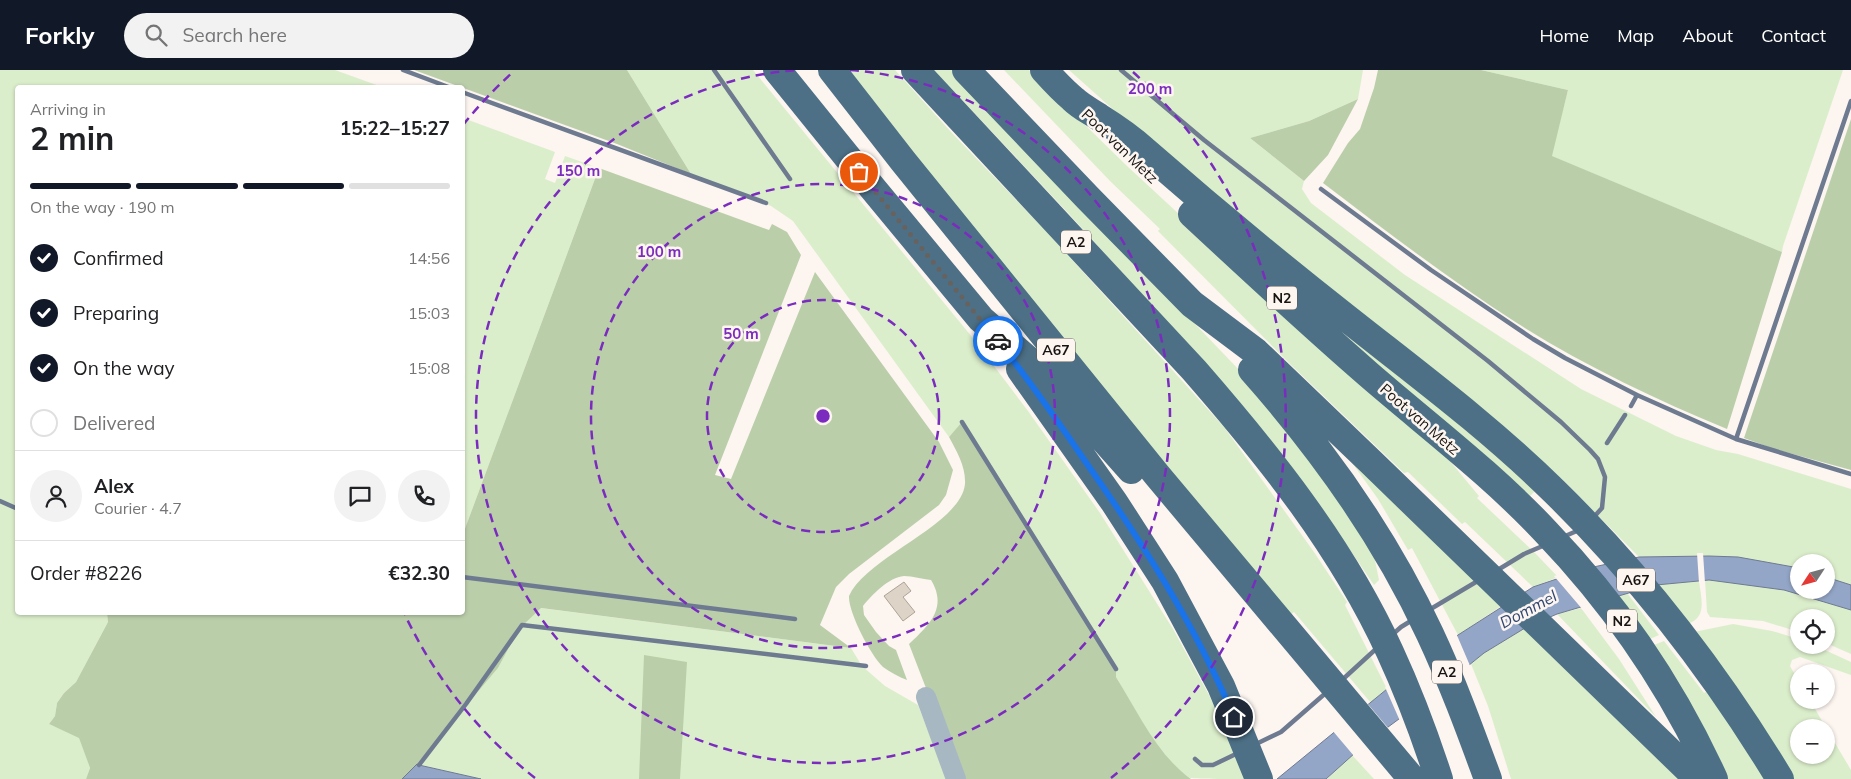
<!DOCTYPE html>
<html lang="en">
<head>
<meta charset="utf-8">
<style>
	:root { --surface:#fff; --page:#f2f2f2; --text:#202124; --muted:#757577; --line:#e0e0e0; --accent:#111827 }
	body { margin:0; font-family:Mulish,sans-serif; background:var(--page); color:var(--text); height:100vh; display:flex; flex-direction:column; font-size:19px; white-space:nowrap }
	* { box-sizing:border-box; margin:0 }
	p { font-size:16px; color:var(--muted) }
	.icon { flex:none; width:28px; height:28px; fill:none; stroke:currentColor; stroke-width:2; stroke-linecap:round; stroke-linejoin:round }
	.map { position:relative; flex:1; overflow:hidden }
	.sheet { position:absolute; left:15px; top:15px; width:450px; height:530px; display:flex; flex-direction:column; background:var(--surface); border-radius:5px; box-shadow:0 1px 4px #0004 }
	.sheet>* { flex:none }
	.needle { width:32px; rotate:234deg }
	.tools { position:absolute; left:1790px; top:484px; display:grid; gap:10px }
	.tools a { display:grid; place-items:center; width:45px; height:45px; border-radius:50%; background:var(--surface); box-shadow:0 1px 4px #0004; font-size:25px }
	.pin { position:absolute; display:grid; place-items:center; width:42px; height:42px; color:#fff; margin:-21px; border:2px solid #fff; border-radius:50%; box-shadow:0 1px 5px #0007 }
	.courier { position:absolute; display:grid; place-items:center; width:50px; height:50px; margin:-25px; border:4px solid #1a73e8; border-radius:50%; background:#fff; color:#222; box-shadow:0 1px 6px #0007 }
	.head em { font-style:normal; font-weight:700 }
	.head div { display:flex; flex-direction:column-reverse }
	.head { display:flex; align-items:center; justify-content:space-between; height:85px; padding:0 15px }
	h1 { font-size:32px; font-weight:700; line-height:38px }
	.bar { display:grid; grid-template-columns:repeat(4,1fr); gap:8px 5px; align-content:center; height:60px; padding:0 15px }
	.bar i { height:6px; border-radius:4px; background:var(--line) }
	.bar .on { background:var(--accent) }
	.bar p { grid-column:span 4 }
	.line { display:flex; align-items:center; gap:12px; padding:0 15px; border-top:1px solid var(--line) }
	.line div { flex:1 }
	.round { display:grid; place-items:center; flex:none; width:52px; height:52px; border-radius:26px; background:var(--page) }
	ol { padding:0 15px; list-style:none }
	li { display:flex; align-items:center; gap:15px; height:55px }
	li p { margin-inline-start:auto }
	li .icon { padding:5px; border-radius:50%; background:var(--accent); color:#fff; stroke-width:4 }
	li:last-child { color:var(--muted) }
	li i { width:28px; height:28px; border:2px solid var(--line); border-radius:50% }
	header { display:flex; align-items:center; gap:30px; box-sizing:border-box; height:70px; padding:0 25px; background:var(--accent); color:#fff }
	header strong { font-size:24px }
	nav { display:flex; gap:28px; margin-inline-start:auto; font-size:18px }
	.search { width:350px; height:45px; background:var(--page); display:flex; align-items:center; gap:12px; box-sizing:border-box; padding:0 18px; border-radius:28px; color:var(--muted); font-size:19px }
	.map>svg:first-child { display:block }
	.green { fill:#dbeecb }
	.forest { fill:#bbceaa }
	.water { fill:#94a6c7; stroke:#6e7a90 }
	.pier { fill:#fdf5f0 }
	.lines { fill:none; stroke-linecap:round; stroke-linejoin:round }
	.stream { stroke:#6e7a90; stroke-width:4.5 }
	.building { fill:#ddd3c7; stroke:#ada498 }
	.minor { stroke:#a8b8c3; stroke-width:20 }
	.highway { stroke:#4d7086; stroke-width:28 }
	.done { stroke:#68625e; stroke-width:5; stroke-dasharray:0 9 }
	.route { stroke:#1a73e8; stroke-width:6 }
	.ring { fill:none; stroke:#7b2cbf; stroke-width:2.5; stroke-dasharray:9 6 }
	.labels { text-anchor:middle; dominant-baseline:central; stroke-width:5; stroke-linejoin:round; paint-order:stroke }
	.shield { fill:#fdf5f0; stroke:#5c5753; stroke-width:1 }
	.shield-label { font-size:14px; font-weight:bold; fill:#171310 }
	.street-label { font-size:15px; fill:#171310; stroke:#fdf5f0 }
	.water-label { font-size:16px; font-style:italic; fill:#2f4774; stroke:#fdf5f0 }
	.centre { fill:#7b2cbf; stroke:#fdf5f0; stroke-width:2.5 }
	.ring-label { font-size:15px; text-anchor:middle; font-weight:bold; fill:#7b2cbf; stroke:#fdf5f0; stroke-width:5; stroke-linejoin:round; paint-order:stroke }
</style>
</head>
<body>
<header>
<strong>Forkly</strong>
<div class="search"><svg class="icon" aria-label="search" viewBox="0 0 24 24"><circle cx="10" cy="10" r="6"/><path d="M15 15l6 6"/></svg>Search here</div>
<nav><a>Home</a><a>Map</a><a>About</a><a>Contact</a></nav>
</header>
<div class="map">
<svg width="1851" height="709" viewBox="0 0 1851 709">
	<rect width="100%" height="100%" fill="#fdf5f0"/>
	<path class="green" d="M0,0h335l47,17 -364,1v524l89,1 1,9 -32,60 -12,11 -7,10 -2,13 -6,8 30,13 11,31 -4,11h-86z
		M627,0h126l219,267 56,74 72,102 73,116 36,66 38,84c-11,0 -50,0 -57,-1 -27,-13 -58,-75 -74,-101v-8l-153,-247 -14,15 -156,-216 -22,-15 -80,-32z
		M844,0h51l56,62 94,98 179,197 90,125 33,50 -2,3 42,84 -16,14 -77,-91 -5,4z
		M934,0h18l312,326 107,145 8,39 -5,5 -35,-51 -162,-201 -108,-119z
		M1004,0h25l98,96 185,171 122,105 45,54 -2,2 58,55 23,24 -25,10 -68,-65 -3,2 -54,-52 -4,1 -115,-110 -131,-132 2,-2 -50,-48z
		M1069,0h294l-5,29 -49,22 -59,17 54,43 -2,8 9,14 94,72 176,114 95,47 40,14 22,4 113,35v96l-25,-8v-15h-27v6l-90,-12 -70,1 -78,-79 -2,2 -367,-300z
		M1481,0h362l-60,176 -1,6 -231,-96 17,-66z
		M463,48l92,34 -10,27 10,4 10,-27 34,12 -136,366z
		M1171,107l237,193 127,121 -5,5 -28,-26 -2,1 -106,-87z
		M1330,362l173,173 -45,30 -46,-87 -4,2 -30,-51z
		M1705,510c49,-2 100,16 146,30v44l-25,-11v-25h-27v14l-36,-11 -53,-4 -3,-5z
		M1699,511c2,17 9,37 -12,43l-31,-39z
		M1627,523l32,42 -9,4 -31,-43z
		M540,538l311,40 11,18 23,20 33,19 29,74h-466l-64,-15 81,-96 21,-39z
		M1581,538l38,51 37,58 -99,-103z
		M1733,554l39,7 27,8v6h15l37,17v13l-51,-18 -8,3 -2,6 9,16v18h11l16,28h-27v27h27v-27l25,42v9h-65l-92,-147z
		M1525,558l160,151h-174l-23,-73 -17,-42 13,-11z
		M1664,571l40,52 4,-2 65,88h-47l-72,-134z
		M1352,685l22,24h-47z"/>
	<path class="forest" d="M414,0h213l64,104 -74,-30z
		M1378,0h103l87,20 -16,66 230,96 -55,177c-72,-30 -144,-64 -210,-106 -67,-43 -131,-92 -194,-140l25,-40 12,-14 14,-41z
		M1358,29l-30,56 -24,26 -54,-43 59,-17z
		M1851,49v351l-77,-21 -30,-11z
		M599,98l170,62 3,-6 15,8 14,23 -86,220 16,4 84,-207 124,170 14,28 -7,25 -7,10 -90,69 -13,13 -16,38 31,23 -310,-40 -22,21 -21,39 -81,96 -15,15h-316l4,-11 -11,-30 -30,-14 6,-8 2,-13 7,-10 12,-11 32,-60 -1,-9 355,-1 1,-78z
		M962,352l154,247v8c22,35 41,78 75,102h-230l-52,-135c20,-19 39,-36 22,-64 -9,-1 -18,-4 -27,-4 -15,1 -32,19 -41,30l1,9 12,17 13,14 7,4 11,30c-8,-3 -17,-8 -24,-13 -12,-11 -35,-55 -34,-71 17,-39 112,-71 116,-112 1,-17 -8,-32 -16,-47z
		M644,585l43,7 -7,117h-41z"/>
	<path class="water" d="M1709,486l29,1 61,11v22h27v-13l25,8v25l-67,-20 -75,-10 -53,5 -99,29 -32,14 -41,25 -47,38 -72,53 -39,35h-49l110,-90 71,-54 75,-48 56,-19 50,-11z
		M417,694l2,1 62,14h-79z"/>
	<path class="pier" d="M1697,483h6l2,30h-6z
		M1588,496l32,32 -37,12 -29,-34z
		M1456,563l15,35 -71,53 -15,-34z
		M1367,633l22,26 -35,27 -22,-26z"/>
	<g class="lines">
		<path class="stream" d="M403,0l48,18
			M714,0l76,109
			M1121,0l83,70 284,221 73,61 29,28 8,9 7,18 -3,31 -10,11
			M462,22l304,111
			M1321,119l110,81 102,69 32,19 72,37 99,44 115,35
			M1631,336l6,-11
			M962,352l154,247
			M1736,369l115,-338
			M1607,373l18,-28
			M0,431l18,8
			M1563,467l16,-7
			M1496,501l28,-17 21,-9
			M462,507l333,42
			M1429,540l52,-31
			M1392,565l9,-8 13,-8
			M1342,610l35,-32
			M1254,675l27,-13 47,-41
			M1195,689l7,6h11l25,-12
			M419,695l47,-61 56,-79 344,41"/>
	</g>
	<path class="building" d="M904,512l7,9 -8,6 12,15 -12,9 -19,-25z"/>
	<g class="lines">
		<path class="minor" d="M926,627l30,82"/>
		<path class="highway" d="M777,0l93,115 111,134 68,59 82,92
			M832,0l71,91 254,314 255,304
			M915,0l279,300c75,86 148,177 196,282 19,41 35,84 49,127
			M966,0l122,128 104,106 64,48 117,112 325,315
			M1044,0c9,10 18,20 29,29 7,7 17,12 26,18 16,10 31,20 45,33 64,56 129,110 195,162 73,58 148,113 215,179 87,85 163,184 226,288
			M1192,144c58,54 116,108 176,160 60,52 124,100 178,158 70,73 126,155 168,247
			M1020,299l94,133 51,79 56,105 38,93
			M1252,300c71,80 133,167 178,264 22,47 40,96 58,145"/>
	</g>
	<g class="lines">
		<path class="done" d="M859,102l139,169"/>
		<path class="route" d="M998,271c31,39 59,79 87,120 57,81 110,164 149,256"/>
	</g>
	<g class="ring">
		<circle cx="823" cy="346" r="116"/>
		<circle cx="823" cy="346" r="232"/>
		<path d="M850 0A347 347 0 1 1 796 0"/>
		<path d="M535 708A463 463 0 0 1 405 545M463 55A463 463 0 0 1 513 2M1133 2A463 463 0 0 1 1111 708"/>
	</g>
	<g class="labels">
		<g class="shield">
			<rect x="1061" y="160.5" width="30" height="23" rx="4"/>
			<rect x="1267" y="216.5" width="30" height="23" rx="4"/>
			<rect x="1037" y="268.5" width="38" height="23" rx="4"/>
			<rect x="1617" y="498.5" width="38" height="23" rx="4"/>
			<rect x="1607" y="539.5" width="30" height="23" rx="4"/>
			<rect x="1432" y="590.5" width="30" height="23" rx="4"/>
		</g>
		<g class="shield-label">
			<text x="1076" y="172">A2</text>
			<text x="1282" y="228">N2</text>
			<text x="1056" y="280">A67</text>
			<text x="1636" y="510">A67</text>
			<text x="1622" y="551">N2</text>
			<text x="1447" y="602">A2</text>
		</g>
		<g class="street-label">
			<text transform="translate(1120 76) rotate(44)">Poot van Metz</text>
			<text transform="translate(1420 349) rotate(41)">Poot van Metz</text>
		</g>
		<g class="water-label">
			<text transform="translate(1528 539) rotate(-28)">Dommel</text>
		</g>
	</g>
	<circle cx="823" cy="346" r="8" class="centre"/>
	<g class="ring-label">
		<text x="1150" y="24">200 m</text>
		<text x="578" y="106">150 m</text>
		<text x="659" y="187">100 m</text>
		<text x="741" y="269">50 m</text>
	</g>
</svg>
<div class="tools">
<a><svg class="needle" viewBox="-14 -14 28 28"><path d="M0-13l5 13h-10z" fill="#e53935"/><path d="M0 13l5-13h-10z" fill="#757577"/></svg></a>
<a><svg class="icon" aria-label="locate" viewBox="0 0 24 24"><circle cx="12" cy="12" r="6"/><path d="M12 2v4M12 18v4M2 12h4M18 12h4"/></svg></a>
<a>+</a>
<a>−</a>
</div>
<div class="pin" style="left:859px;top:102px;background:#ea580c"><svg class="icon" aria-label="bag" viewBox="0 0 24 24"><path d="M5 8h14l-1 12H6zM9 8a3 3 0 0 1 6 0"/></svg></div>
<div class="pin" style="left:1234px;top:647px;background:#1f2937"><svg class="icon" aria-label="home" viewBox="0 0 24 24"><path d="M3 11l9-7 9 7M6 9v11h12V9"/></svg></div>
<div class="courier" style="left:998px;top:271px"><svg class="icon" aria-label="car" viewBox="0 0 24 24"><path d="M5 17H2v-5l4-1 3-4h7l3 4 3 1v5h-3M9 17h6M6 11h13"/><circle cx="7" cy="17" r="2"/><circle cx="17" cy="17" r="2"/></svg></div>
<section class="sheet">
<div class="head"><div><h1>2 min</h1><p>Arriving in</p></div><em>15:22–15:27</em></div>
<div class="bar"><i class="on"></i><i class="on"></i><i class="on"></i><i></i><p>On the way · 190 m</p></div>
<ol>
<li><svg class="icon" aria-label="check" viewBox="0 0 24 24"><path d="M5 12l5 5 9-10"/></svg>Confirmed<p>14:56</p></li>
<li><svg class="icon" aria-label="check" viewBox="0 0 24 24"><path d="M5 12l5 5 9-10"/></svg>Preparing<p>15:03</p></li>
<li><svg class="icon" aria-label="check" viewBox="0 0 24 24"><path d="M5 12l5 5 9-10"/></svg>On the way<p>15:08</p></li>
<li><i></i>Delivered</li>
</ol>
<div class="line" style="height:90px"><a class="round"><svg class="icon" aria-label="person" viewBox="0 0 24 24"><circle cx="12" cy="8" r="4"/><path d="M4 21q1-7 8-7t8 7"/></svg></a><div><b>Alex</b><p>Courier · 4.7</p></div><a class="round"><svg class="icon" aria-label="chat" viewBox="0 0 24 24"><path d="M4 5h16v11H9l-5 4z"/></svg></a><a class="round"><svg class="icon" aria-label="phone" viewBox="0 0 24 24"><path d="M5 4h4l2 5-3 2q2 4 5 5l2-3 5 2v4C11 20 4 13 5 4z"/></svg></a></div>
<div class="line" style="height:65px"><div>Order #8226</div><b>€32.30</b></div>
</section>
</div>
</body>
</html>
